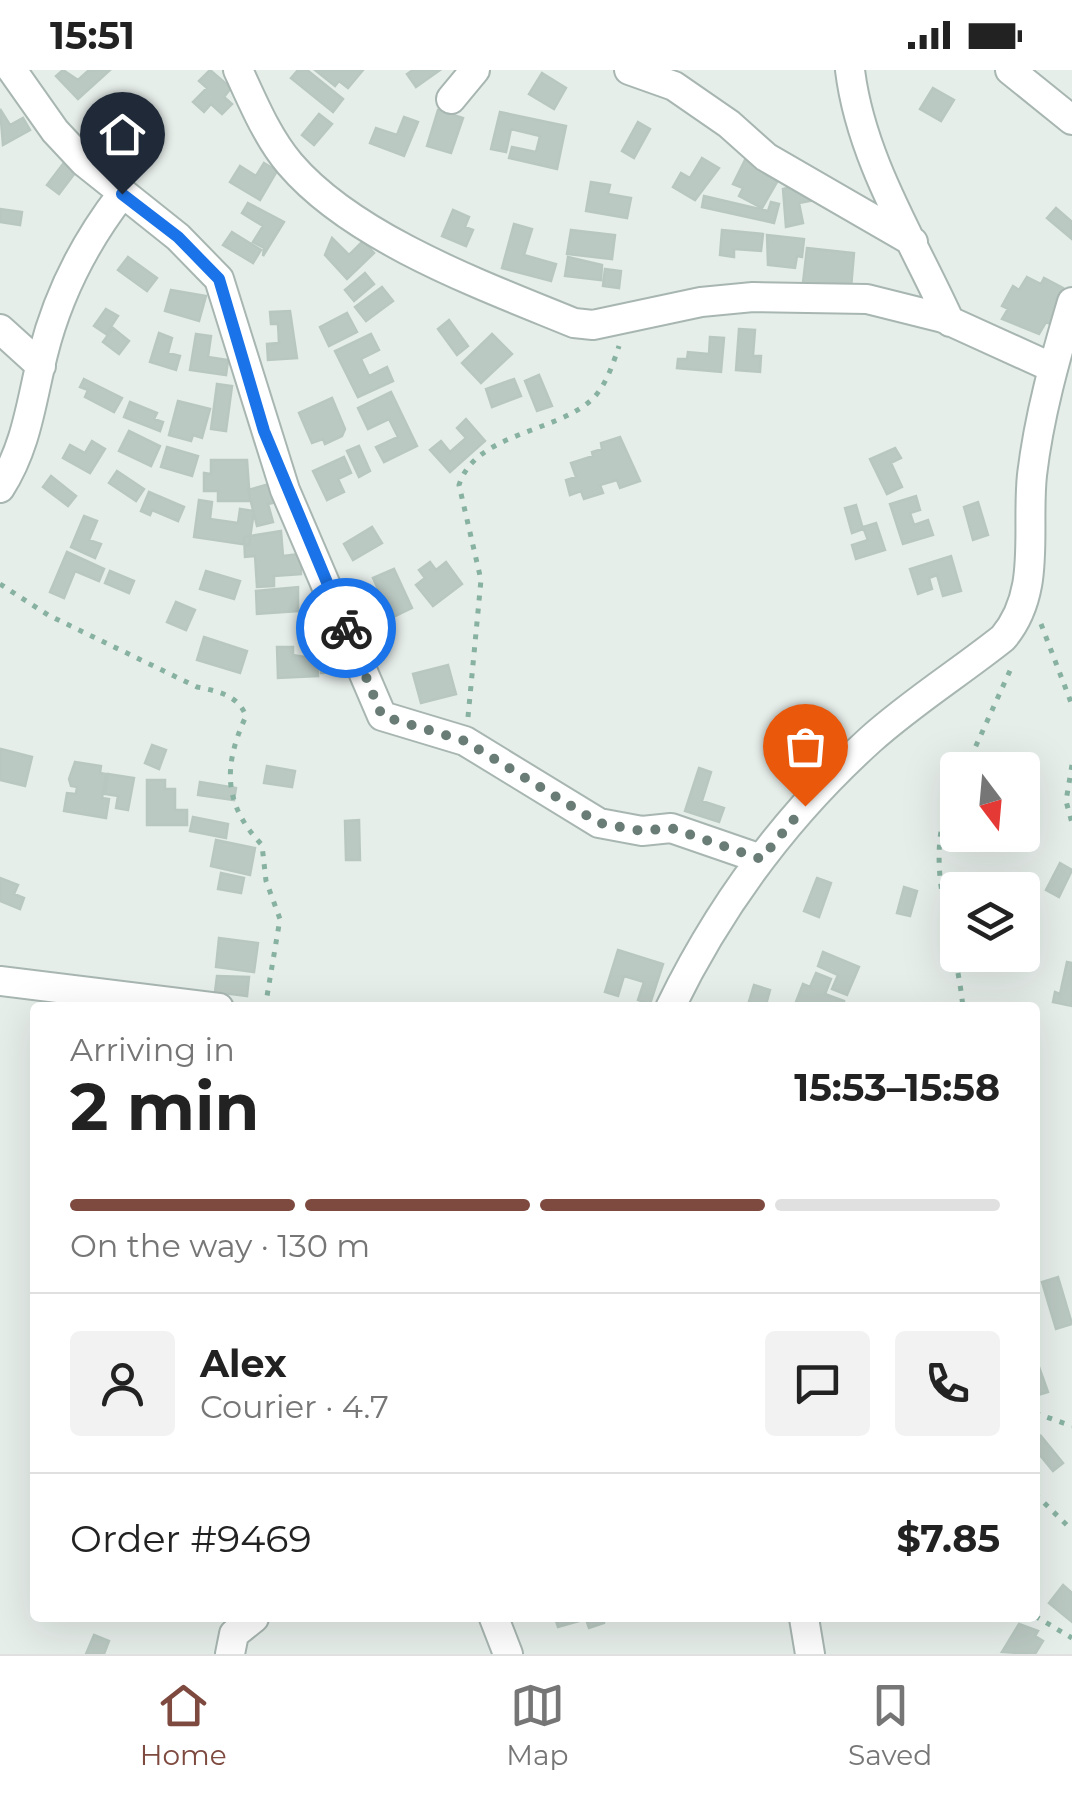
<!DOCTYPE html>
<html lang="en">
<head>
<meta charset="utf-8">
<style>
	:root { --surface:#fff; --page:#f2f2f2; --text:#222; --muted:#767676; --line:#e0e0e0; --accent:#7e4a40 }
	body { margin:0; font-family:Montserrat,sans-serif; background:var(--page); color:var(--text); height:100vh; display:flex; flex-direction:column; font-size:38px; white-space:nowrap }
	* { box-sizing:border-box; margin:0 }
	p { font-size:32px; color:var(--muted) }
	.icon { flex:none; width:55px; height:55px; fill:none; stroke:currentColor; stroke-width:2; stroke-linecap:round; stroke-linejoin:round }
	.map { position:relative; flex:1; overflow:hidden }
	.side { position:absolute; left:30px; top:932px; width:1010px; height:620px; display:flex; flex-direction:column; background:var(--surface); border-radius:10px; box-shadow:0 10px 40px #0002 }
	.side>* { flex:none }
	.needle { width:65px; rotate:164deg }
	.tools { position:absolute; left:940px; top:682px; display:grid; gap:20px }
	.tools a { display:grid; place-items:center; width:100px; height:100px; border-radius:10px; background:var(--surface); box-shadow:0 10px 40px #0002; font-size:50px }
	.pin { position:absolute; display:grid; place-items:center; width:85px; height:85px; color:#fff; margin:-102px -42px; border-radius:50% 50% 50% 0; rotate:-45deg; box-shadow:0 0 10px #0007 }
	.pin .icon { rotate:45deg }
	.courier { position:absolute; display:grid; place-items:center; width:100px; height:100px; margin:-50px; border:8px solid #1a73e8; border-radius:50%; background:#fff; color:#222; box-shadow:0 2px 12px #0007 }
	.overview em { font-style:normal; font-weight:700 }
	.overview div { display:flex; flex-direction:column-reverse }
	.overview { display:flex; align-items:center; justify-content:space-between; height:170px; padding:0 40px }
	h1 { font-size:65px; font-weight:700; line-height:75px }
	.bar { display:grid; grid-template-columns:repeat(4,1fr); gap:15px 10px; align-content:center; height:120px; padding:0 40px }
	.bar i { height:12px; border-radius:8px; background:var(--line) }
	.bar .selected { background:var(--accent) }
	.bar p { grid-column:span 4 }
	.line { display:flex; align-items:center; gap:25px; padding:0 40px; border-top:2px solid var(--line) }
	.line div { flex:1 }
	.round { display:grid; place-items:center; flex:none; width:105px; height:105px; border-radius:10px; background:var(--page) }
	.status { display:flex; justify-content:space-between; align-items:center; height:70px; padding:0 50px; background:var(--surface); direction:ltr }
	.status svg { height:28px; fill:currentColor }
	.tabs { display:flex; justify-content:space-around; align-items:center; height:140px; border-top:2px solid var(--line); background:var(--surface); font-size:28px; color:var(--muted) }
	.tabs a { display:grid; justify-items:center; gap:5px }
	.tabs .selected { color:var(--accent) }
	.map>svg:first-child { display:block }
	.building { fill:#bbc9c3; stroke:#b8c8c0; stroke-width:2.5 }
	.lines { fill:none; stroke-linecap:round; stroke-linejoin:round }
	.street-casing { stroke:#a8b6b1; stroke-width:32 }
	.path { stroke:#87b1a1; stroke-width:5; stroke-dasharray:5 8; stroke-linecap:butt }
	.street { stroke:#fff; stroke-width:28 }
	.done { stroke:#697d76; stroke-width:10; stroke-dasharray:0 18 }
	.route { stroke:#1a73e8; stroke-width:12 }
</style>
</head>
<body>
<div class="status"><b>15:51</b><svg viewBox="0 0 49 12"><path d="M0 12V9h3v3zM5 12V6h3v6zM10 12V3h3v9zM15 12V0h3v12zM26 1h20v11H26zM47 4h2v5h-2z"/></svg></div>
<div class="map">
<svg width="1072" height="1584" viewBox="0 0 1072 1584">
	<rect width="100%" height="100%" fill="#e6eeea"/>
	<path class="building" d="M63,0l15,10 11,-10h21l-32,29 -22,-23z
		M210,0l21,18 -7,9 8,7 -10,10 -11,-10 -7,8 -11,-10 14,-14 -8,-7z
		M298,0h9l36,29 -10,13 -42,-34z
		M315,0h48l-15,18 -9,-7 -4,5z
		M413,0h27l-24,17 -9,-13z
		M542,3l24,15 -12,21 -25,-15z
		M933,18l21,12 -13,21 -21,-12z
		M0,39l10,16 13,-7 7,12 -27,15z
		M438,40l25,8 -12,35 -24,-7z
		M500,42l66,14 -9,43 -48,-11 3,-11 24,5 4,-16 -29,-7 -5,23 -15,-3z
		M319,44l13,10 -18,21 -12,-10z
		M404,47l14,5 -14,34 -34,-13 6,-15 21,7z
		M638,52l12,7 -16,29 -12,-7z
		M702,88l17,10 -24,32 -22,-13 8,-14 9,5z
		M746,88l35,17 -19,33 -23,-12 4,-8 -10,-4z
		M66,90l12,9 -19,25 -12,-9z
		M264,93l13,8 -17,29 -30,-18 10,-16 16,10z
		M591,112l19,3 -2,9 23,4 -4,20 -41,-7z
		M801,115l14,15 -16,3 4,20 -17,4 -3,-38z
		M704,126l64,15 3,-9 8,2 -5,19 -72,-16z
		M248,133l36,19 -21,34 1,-8 -11,-6 10,-16 -21,-13z
		M1056,138l16,14v17l-25,-21z
		M0,139l22,3 -2,13 -20,-3z
		M453,140l16,7 -4,10 8,3 -7,16 -24,-10z
		M514,154l18,5 -8,26 32,9 -5,17 -49,-13z
		M571,160l44,5 -3,24 -45,-5z
		M722,160l41,4 -2,17 -27,-2v8l-14,-2z
		M232,162l29,18 -8,13 -30,-18z
		M767,165l37,4 -2,18 -5,-1 -2,12 -27,-3z
		M332,168l17,17 14,-14 11,12 -27,26 -22,-24z
		M807,178l47,5 -3,35 -48,-5z
		M128,187l29,21 -10,13 -29,-21z
		M568,187l34,8 -1,15 -36,-4z
		M605,199l16,2 -2,17 -16,-2z
		M365,203l9,11 -20,17 -9,-11z
		M1027,207l14,7 3,-6 19,10 -7,11 12,6 -13,21 -9,-4 -7,12 -37,-15 6,-10 -6,-3 11,-20 6,4z
		M382,217l11,14 -27,20 -11,-14z
		M171,220l35,6 -7,25 -34,-10z
		M106,239l12,7 -12,18 -12,-8z
		M290,241l7,47 -29,2 -1,-16 12,-1 -1,-19h-7l-1,-12z
		M347,243l10,19 -28,14 -9,-19z
		M449,250l19,26 -11,9 -19,-26z
		M113,258l16,13 -10,13 -16,-12z
		M739,259l16,1 -2,26h8l-1,16 -24,-2z
		M159,263l13,5 -4,15 12,3 -4,14 -26,-8z
		M196,264l15,2 -3,21 20,3 -2,15 -36,-5z
		M371,264l8,16 -18,9 8,17 18,-9 6,14 -35,16 -23,-46z
		M492,264l20,20 -31,29 -19,-20z
		M710,267l14,1 -3,34 -44,-4 1,-9h9l1,-7 21,2z
		M539,305l13,31 -15,5 -12,-30z
		M84,309l38,19 -8,14 -29,-15 3,-7 -8,-3z
		M514,309l7,17 -29,11 -6,-18z
		M217,314l15,2 -6,45 -15,-2z
		M391,322l26,54 -33,16 -8,-15 22,-10 -9,-18 -21,10 -10,-21z
		M332,328l13,31 -3,7 -17,8 -2,-5 -11,4 -13,-30z
		M178,331l32,8 -8,29 -9,-3 -2,6 -22,-6z
		M130,332l27,11 -3,6 9,3 -3,9 -36,-14z
		M466,349l19,22 -35,31 -20,-22 11,-9 9,11 16,-14 -9,-10z
		M129,361l31,15 -9,20 -32,-15z
		M620,367l20,44 -20,7 -3,-8 -17,5 3,8 -19,6 -3,-8 -11,4 -4,-15 10,-3 -5,-14 22,-7 -1,-4 10,-3 -1,-6z
		M92,371l13,8 -15,24 -27,-15 7,-13 15,8z
		M359,376l11,25 -11,6 -12,-26z
		M167,377l31,9 -6,20 -31,-9z
		M895,378l6,10 -10,5 11,24 -15,7 -17,-35z
		M344,387l7,16 -13,6 6,13 -17,8 -14,-29z
		M211,390h36l3,41h-32v-10h-14v-18l7,1z
		M117,401l27,18 -8,12 -27,-18z
		M51,406l25,20 -8,10 -25,-19z
		M276,412l5,19 -13,3 5,18 -16,4 -9,-36z
		M149,422l35,15 -6,14 -26,-11 -2,5 -9,-4z
		M916,426l4,14 -10,3 4,12 14,-5 5,15 -30,9 -13,-40z
		M199,430l13,2 -2,17 28,4 2,-14 14,2 -5,34 -55,-8z
		M978,432l10,33 -15,5 -9,-33z
		M856,435l7,24 -11,4 -7,-25z
		M84,446l13,5 -8,19 12,4 -6,14 -24,-11z
		M876,453l9,27 -29,9 -4,-14 16,-5 -5,-13z
		M372,457l10,16 -29,17 -9,-16z
		M281,461l2,25 17,-2 1,20 -27,2v10l-17,1 -2,-31 -10,1 -1,-20z
		M67,482l37,17 -5,12 -24,-10 -11,27 -14,-6z
		M951,486l10,35 -18,5 -6,-21 -8,3 3,11 -14,5 -8,-25z
		M430,492l6,8 10,-8 16,22 -29,22 -17,-21 9,-7 -6,-8z
		M394,499l18,39 -21,10 -18,-40z
		M110,501l24,10 -5,12 -24,-10z
		M206,501l34,10 -6,18 -34,-10z
		M298,517v24l-41,3 -1,-23z
		M176,532l19,8 -9,20 -19,-8z
		M204,567l43,14 -7,22 -43,-13z
		M277,577h16v8l24,4 1,17 -40,2z
		M341,587l1,15 -21,1 -1,-14z
		M448,595l8,29 -35,9 -8,-29z
		M152,675l14,5 -7,19 -14,-6z
		M1,679l31,8 -7,29 -25,-6z
		M75,692l26,4 -1,7 6,1 -4,24 7,1 -3,19 -42,-7 3,-18 9,1 1,-7 -6,-1 -2,-7z
		M267,696l28,5 -3,16 -28,-4z
		M699,698l12,4 -9,29 22,7 -5,14 -34,-11z
		M108,704l26,4 -6,32 -12,-2 2,-12 -13,-2z
		M147,710h18v9h10v21h12v15h-40z
		M200,712l36,6 -2,12 -36,-5z
		M193,747l35,7 -2,14 -36,-7z
		M359,750l1,40h-14l-1,-39z
		M216,770l39,8 -5,27 -39,-9z
		M1060,793l12,7 -13,27 -13,-7z
		M221,803l23,5 -3,15 -23,-4z
		M0,808l18,7 -4,9 10,4 -4,11 -20,-8z
		M817,808l14,5 -12,34 -15,-6z
		M904,817l13,4 -7,25 -13,-3z
		M219,868l39,5 -4,29 -38,-5z
		M618,880l45,14 -13,40 -12,-4 6,-18 -20,-6 -6,20 -13,-4z
		M823,882l36,15 -12,28 -15,-6 6,-14 -20,-9z
		M1067,892l5,1v43l-19,-4 2,-10 5,2z
		M816,903l15,6 -6,15 19,7 -3,7 -47,-1 9,-23 7,3z
		M217,906l32,1 -2,19 -32,-4z
		M754,915l16,5 -5,18h-18z
		M1058,1207l14,47 -16,5 -14,-47z
		M1035,1286l13,36 -13,4z
		M1041,1366l22,27 -10,8 -18,-22z
		M1063,1515l9,8v29l-23,-19z
		M555,1548h48l1,5 -15,5 -3,-9 -28,8z
		M1019,1554l19,7 -3,5 8,5 -8,13 -33,-2z
		M94,1565l15,6 -5,13h-18z"/>
	<g class="lines">
		<defs>
			<path id="street" d="M12,0l43,61 29,31 94,75 41,42 66,211 97,226 83,25 134,82 43,8 29,-3 90,31
				M238,0c15,32 29,67 52,94 64,75 194,122 284,159l19,2 108,-23 52,-5 114,2 76,19 110,50
				M629,0l45,16 55,38 37,33 147,85
				M850,0c11,90 63,170 100,252
				M1010,0l62,50
				M451,29l24,-29
				M0,259l41,37
				M0,418c27,-42 31,-86 43,-134 15,-60 41,-111 79,-160
				M0,911l219,27
				M670,938c49,-101 116,-192 200,-268 41,-37 89,-67 133,-102 39,-46 23,-106 29,-163 7,-59 23,-116 40,-173
				M494,1548l14,36
				M804,1548l6,36
				M230,1584l4,-20 20,-16"/>
		</defs>
		<use href="#street" class="street-casing"/>
		<path class="path" d="M0,514l48,31 149,72c20,4 41,8 49,29 -23,50 -23,88 16,129l4,36 14,38 -15,89
			M1041,554l31,81
			M468,647l13,-137 -22,-95c16,-51 93,-52 130,-83 16,-13 24,-38 30,-56
			M1072,695l-6,36 6,22
			M965,700l48,-106
			M958,713c-42,74 -2,147 5,225
			M1035,1343l37,13
			M1035,1424l37,36
			M1035,1546l37,22"/>
		<use href="#street" class="street"/>
	</g>
	<g class="lines">
		<path class="done" d="M346,558l36,88 83,25 134,82 43,8 29,-3 90,31 44,-53"/>
		<path class="route" d="M122,124l56,43 41,42 45,152 82,197"/>
	</g>
</svg>
<div class="tools">
<a><svg class="needle" viewBox="-14 -14 28 28"><path d="M0-13l5 13h-10z" fill="#e53935"/><path d="M0 13l5-13h-10z" fill="#767676"/></svg></a>
<a><svg class="icon" aria-label="layers" viewBox="0 0 24 24"><path d="M12 4l9 5-9 5-9-5zM3 14l9 5 9-5"/></svg></a>
</div>
<div class="pin" style="left:805px;top:736px;background:#ea580c"><svg class="icon" aria-label="bag" viewBox="0 0 24 24"><path d="M5 8h14l-1 12H6zM9 8a3 3 0 0 1 6 0"/></svg></div>
<div class="pin" style="left:122px;top:124px;background:#1f2937"><svg class="icon" aria-label="home" viewBox="0 0 24 24"><path d="M3 11l9-7 9 7M6 9v11h12V9"/></svg></div>
<div class="courier" style="left:346px;top:558px"><svg class="icon" aria-label="bike" viewBox="0 0 24 24"><circle cx="6" cy="16" r="4"/><circle cx="18" cy="16" r="4"/><path d="M6 16l4-8h5l3 8M10 8l3 8H6M13 5h3"/></svg></div>
<section class="side">
<div class="overview"><div><h1>2 min</h1><p>Arriving in</p></div><em>15:53–15:58</em></div>
<div class="bar"><i class="selected"></i><i class="selected"></i><i class="selected"></i><i></i><p>On the way · 130 m</p></div>
<div class="line" style="height:180px"><a class="round"><svg class="icon" aria-label="person" viewBox="0 0 24 24"><circle cx="12" cy="8" r="4"/><path d="M4 21q1-7 8-7t8 7"/></svg></a><div><b>Alex</b><p>Courier · 4.7</p></div><a class="round"><svg class="icon" aria-label="chat" viewBox="0 0 24 24"><path d="M4 5h16v11H9l-5 4z"/></svg></a><a class="round"><svg class="icon" aria-label="phone" viewBox="0 0 24 24"><path d="M5 4h4l2 5-3 2q2 4 5 5l2-3 5 2v4C11 20 4 13 5 4z"/></svg></a></div>
<div class="line" style="height:130px"><div>Order #9469</div><b>$7.85</b></div>
</section>
</div>
<nav class="tabs">
<a class="selected"><svg class="icon" aria-label="home" viewBox="0 0 24 24"><path d="M3 11l9-7 9 7M6 9v11h12V9"/></svg>Home</a>
<a><svg class="icon" aria-label="map" viewBox="0 0 24 24"><path d="M3 6l6-2 6 2 6-2v14l-6 2-6-2-6 2zM9 4v14M15 6v14"/></svg>Map</a>
<a><svg class="icon" aria-label="saved" viewBox="0 0 24 24"><path d="M7 4h10v16l-5-4-5 4z"/></svg>Saved</a>
</nav>
</body>
</html>
